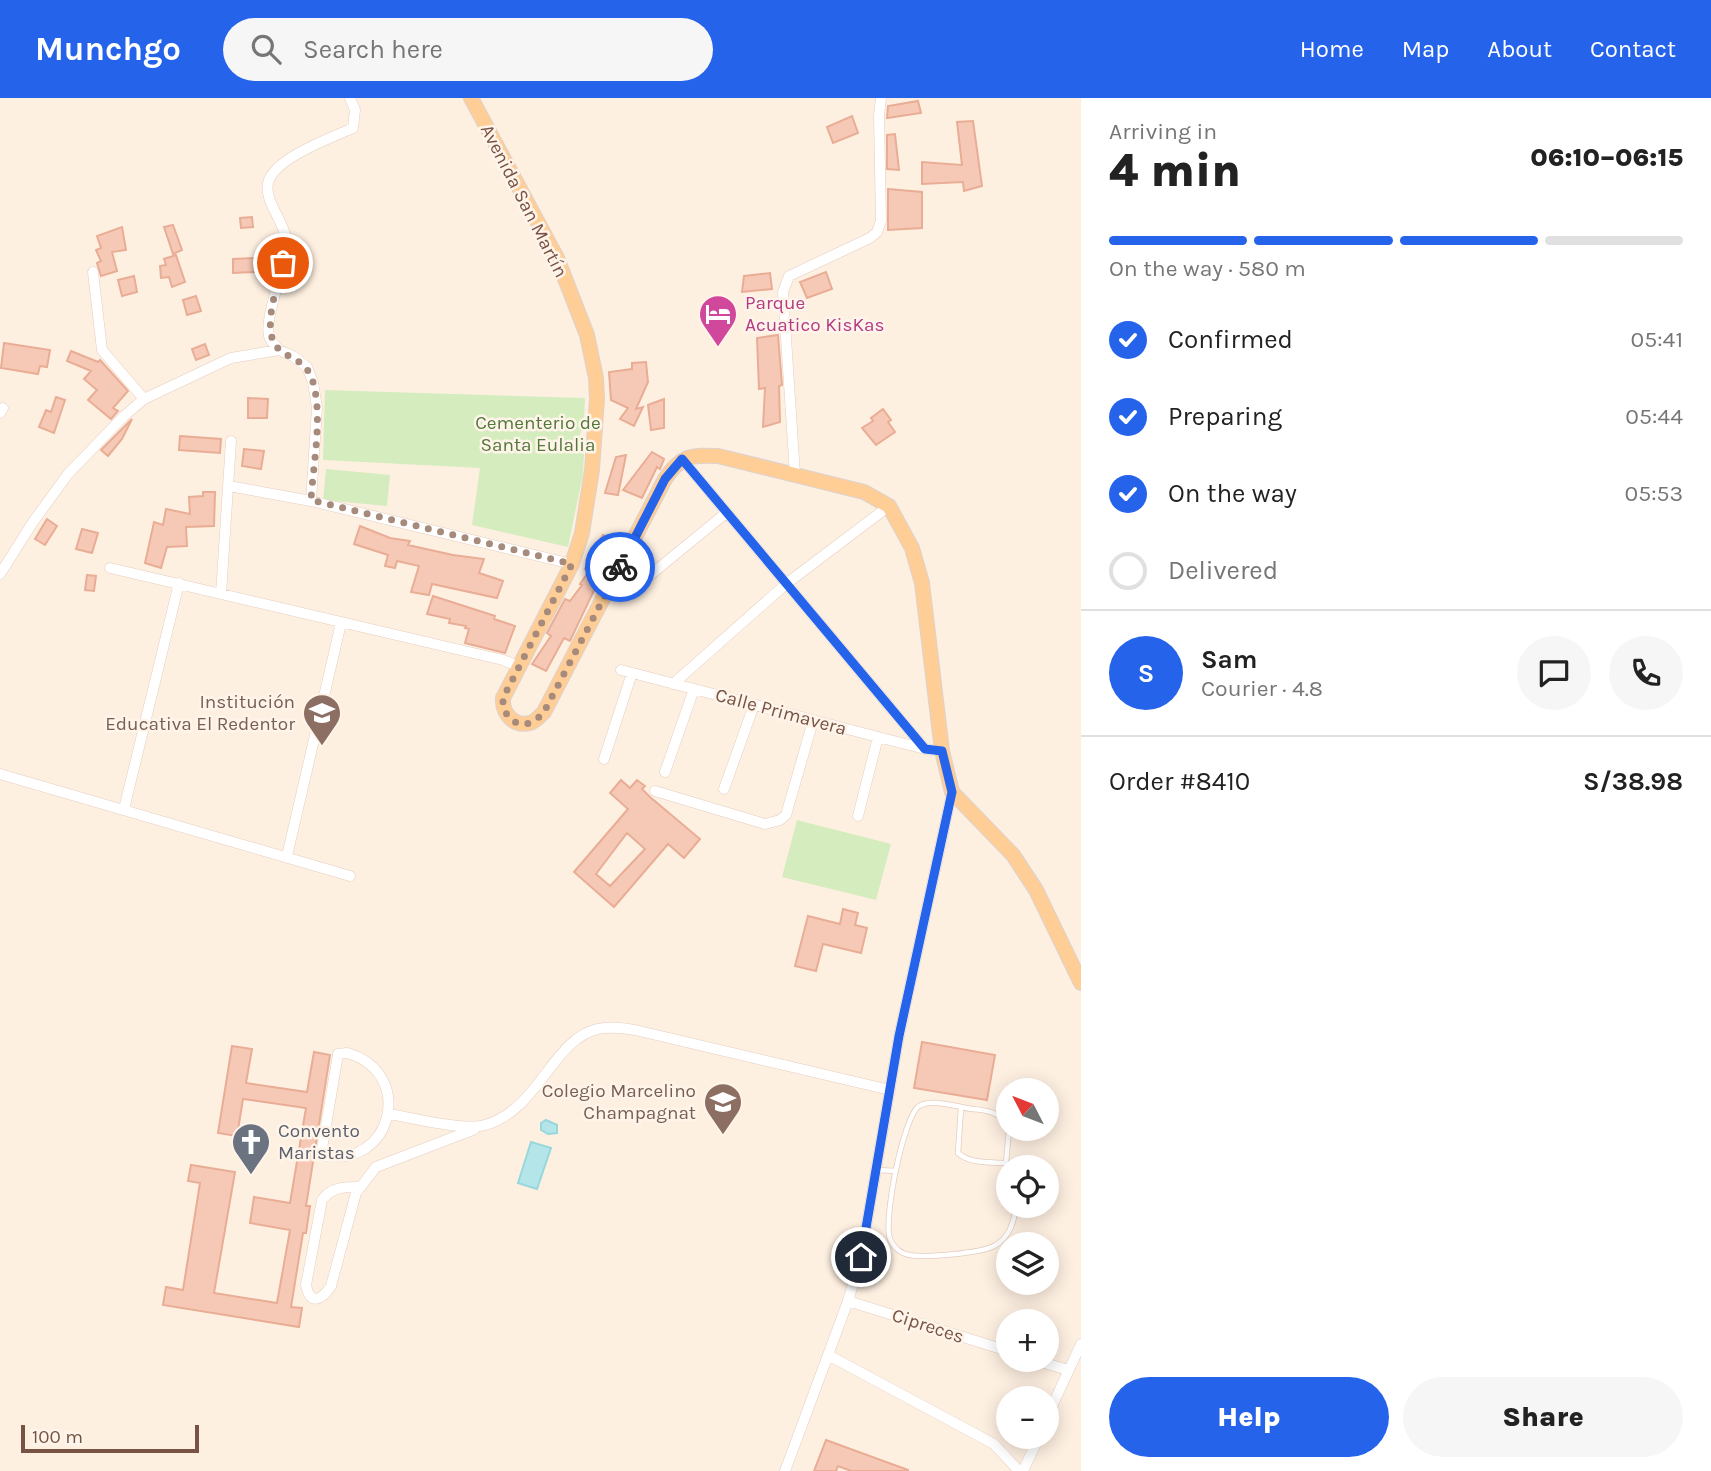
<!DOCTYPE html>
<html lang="en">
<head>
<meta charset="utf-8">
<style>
	:root { --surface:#fff; --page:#f6f6f6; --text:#222; --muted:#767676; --line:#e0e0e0; --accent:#2563eb }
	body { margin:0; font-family:Karla,sans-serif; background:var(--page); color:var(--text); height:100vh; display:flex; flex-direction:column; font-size:26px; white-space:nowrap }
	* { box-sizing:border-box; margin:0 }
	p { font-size:23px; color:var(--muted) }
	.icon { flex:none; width:38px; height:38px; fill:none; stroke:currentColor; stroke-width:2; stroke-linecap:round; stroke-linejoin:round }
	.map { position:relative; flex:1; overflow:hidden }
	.panel { display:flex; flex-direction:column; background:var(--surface); width:630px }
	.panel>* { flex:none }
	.needle { width:46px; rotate:312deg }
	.buttons { position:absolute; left:996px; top:980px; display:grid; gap:14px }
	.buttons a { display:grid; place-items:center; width:63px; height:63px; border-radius:50%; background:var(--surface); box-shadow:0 4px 18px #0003; font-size:35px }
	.scale { position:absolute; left:21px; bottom:18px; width:178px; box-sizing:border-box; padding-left:7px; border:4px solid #775346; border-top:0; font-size:19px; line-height:24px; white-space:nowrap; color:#775346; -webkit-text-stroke:5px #fff4e9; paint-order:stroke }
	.pin { position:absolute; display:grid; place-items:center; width:60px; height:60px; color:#fff; margin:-30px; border:4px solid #fff; border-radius:50%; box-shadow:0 2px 7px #0007 }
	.courier { position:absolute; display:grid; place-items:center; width:70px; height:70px; margin:-35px; border:5px solid #2563eb; border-radius:50%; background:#fff; color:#222; box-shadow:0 2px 9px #0007 }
	.overview em { font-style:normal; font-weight:800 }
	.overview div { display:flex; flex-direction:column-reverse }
	.overview { display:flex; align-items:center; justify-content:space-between; height:119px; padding:0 28px }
	h1 { font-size:46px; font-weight:800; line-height:52px }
	.bar { display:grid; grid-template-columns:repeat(4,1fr); gap:10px 7px; align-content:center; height:84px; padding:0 28px }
	.bar i { height:9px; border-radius:5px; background:var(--line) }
	.bar .active { background:var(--accent) }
	.bar p { grid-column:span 4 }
	.line { display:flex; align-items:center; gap:18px; padding:0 28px; border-top:2px solid var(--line) }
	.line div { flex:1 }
	.round { display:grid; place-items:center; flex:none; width:74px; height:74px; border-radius:37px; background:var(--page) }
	ol { padding:0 28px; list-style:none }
	li { display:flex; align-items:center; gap:21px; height:77px }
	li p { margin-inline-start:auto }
	li .icon { padding:7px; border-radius:50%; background:var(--accent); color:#fff; stroke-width:4 }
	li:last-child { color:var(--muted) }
	li i { width:38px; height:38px; border:4px solid var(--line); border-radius:50% }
	.action { display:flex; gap:14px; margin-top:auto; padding:14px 28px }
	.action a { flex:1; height:80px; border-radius:42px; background:var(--accent); color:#fff; font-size:28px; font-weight:800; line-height:80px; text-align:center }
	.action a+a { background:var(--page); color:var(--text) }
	header { display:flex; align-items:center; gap:42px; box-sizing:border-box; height:98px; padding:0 35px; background:var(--accent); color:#fff }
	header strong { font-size:33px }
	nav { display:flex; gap:38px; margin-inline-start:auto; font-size:24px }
	.search { width:490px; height:63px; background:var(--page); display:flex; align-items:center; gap:18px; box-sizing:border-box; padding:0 24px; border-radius:38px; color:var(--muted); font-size:26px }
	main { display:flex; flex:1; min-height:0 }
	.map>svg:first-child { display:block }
	.green { fill:#d5ecbe }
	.water { fill:#b4e6e9; stroke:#99d7db; stroke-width:2 }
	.building { fill:#f6c9b6; stroke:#e9ad95; stroke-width:2; fill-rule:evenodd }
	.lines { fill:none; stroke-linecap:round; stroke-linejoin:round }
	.service-casing { stroke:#e5cdbf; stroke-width:6 }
	.minor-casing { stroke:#e5cdbf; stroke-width:11 }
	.primary-casing { stroke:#dcd2cf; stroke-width:16 }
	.service { stroke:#fff; stroke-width:4.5 }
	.minor { stroke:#fff; stroke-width:10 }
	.primary { stroke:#ffce97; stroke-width:14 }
	.done { stroke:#a68a7c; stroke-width:7; stroke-dasharray:0 12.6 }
	.route { stroke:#2563eb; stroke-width:9 }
	.labels { text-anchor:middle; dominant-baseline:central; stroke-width:5; stroke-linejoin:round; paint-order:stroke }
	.street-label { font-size:19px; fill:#775346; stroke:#fff4e9 }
	.hotel-label { font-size:19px; fill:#b23c85; stroke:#fff4e9; text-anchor:start }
	.park-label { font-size:19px; fill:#52783a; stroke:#fff4e9 }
	.education-label { font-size:19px; fill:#785e54; stroke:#fff4e9; text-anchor:end }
	.worship-label { font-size:19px; fill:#5b616d; stroke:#fff4e9; text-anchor:start }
</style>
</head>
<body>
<header>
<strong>Munchgo</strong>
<div class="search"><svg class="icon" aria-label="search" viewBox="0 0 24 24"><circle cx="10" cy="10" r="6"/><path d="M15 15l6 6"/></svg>Search here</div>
<nav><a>Home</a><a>Map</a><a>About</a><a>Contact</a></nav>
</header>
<main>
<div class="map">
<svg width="1081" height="1373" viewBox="0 0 1081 1373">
	<rect width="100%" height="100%" fill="#fef0e1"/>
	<path class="green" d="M325,292l260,8 -1,23 -6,20 6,13 -1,20 -15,73 -96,-22 8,-57 -157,-8z
		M326,371l64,6 -3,31 -64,-6z
		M797,722l94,24 -15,56 -94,-23z"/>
	<path class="water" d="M546,1022l11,5v8l-9,1 -7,-4v-7z
		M531,1044l20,6 -14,41 -19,-6z"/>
	<path class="building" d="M918,3l3,12 -34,5 1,-12z
		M852,18l6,17 -25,10 -6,-16z
		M973,23l9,65 -18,5 -1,-9 -41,2v-22l40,3 -5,-43z
		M895,36l4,36 -12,-1v-34z
		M888,91l34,3v36l-34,2z
		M252,119l1,10 -12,1 -1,-10z
		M173,127l9,25 -9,4 -9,-27z
		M122,129l4,23 -14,2 5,19 -16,5 -4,-13 4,-2 -5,-11 5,-2 -4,-12z
		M176,157l9,27 -13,5 -3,-10 -8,1 -1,-12 6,-1 -2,-6z
		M254,160v14l-21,1v-14z
		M826,174l6,17 -25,9 -7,-16z
		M770,175l2,16 -30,3 2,-16z
		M134,178l3,16 -15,4 -4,-16z
		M196,198l5,15 -14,4 -4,-15z
		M778,237l4,50 -3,1 1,36 -17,5 2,-39 -6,1 -2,-51z
		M4,245l46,7 -3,17 -7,-1 -2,8 -37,-6z
		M205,246l4,11 -13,5 -4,-11z
		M71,253l27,11 2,-2 28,31 -15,17 5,3 -7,8 -23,-19 9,-10 -13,-11 7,-8 -24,-10z
		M646,264l2,20 -12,27 7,-2 -9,19 -14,-7 8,-11 -17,-8 -2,-28 23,-3v-6z
		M56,299l9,3 -11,33 -15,-6 7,-17 5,2z
		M248,300l20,1 -1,19h-19z
		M664,301v29l-13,2 -3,-25z
		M883,311l8,11 -3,2 7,10 -19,13 -14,-17 11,-7 -2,-3z
		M132,321l-10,20 -14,17 -7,-6z
		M180,338l41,3 -1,14 -41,-3z
		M244,351l20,2 -3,18 -19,-3z
		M652,354l12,7 -4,10 -3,-2 -15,31 -19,-8z
		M626,357l-8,40 -13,-2 11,-36z
		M203,394h12l-1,34 -28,1 1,19 -20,1 -6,21 -16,-5 9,-41 9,3 3,-16 24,5 -1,-17 14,-1z
		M47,421l10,7 -12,19 -10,-6z
		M360,428l30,12 20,3 -2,4 45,10 31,4 -5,14 24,8 -6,17 -65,-14 -3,11 -18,-3 8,-26 -22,-5 -2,7 -10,-2 3,-11 -34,-11z
		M82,431l16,4 -6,20 -16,-4z
		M603,437l12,6 -19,39 2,2 -28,59 -6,-3 -18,33 -14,-7 19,-28 -4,-3 18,-34 5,2 12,-16 -2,-1 9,-13 -4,-2z
		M87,477l9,1 -2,15 -9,-1z
		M433,498l62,20 -1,3 21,7 -10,27 -40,-10 4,-14 -4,-1 1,-2 -17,-3 1,-4 -23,-5z
		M621,682l9,8 7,-8 8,6 -3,3 8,8 50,42 -16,19 -16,-14 -54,63 -40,-35 54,-63 -18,-16zM627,735l18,16 -35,37 -14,-12z
		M843,811l15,4 -3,12 12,3 -6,25 -38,-9 -7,27 -21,-5 13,-50 32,8z
		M922,944l73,13 -8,45 -73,-12z
		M232,948l20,3 -6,34 61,9 7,-40 16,3 -24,151h4l-4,27h-3l-12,74 11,1 -3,19 -136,-22 3,-18 17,3 17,-107 -12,-2 3,-16 44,7 -21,121 63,10 13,-73 -40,-7 4,-26 36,6 16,-95 -63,-9 -6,37 -19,-3z
		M826,1342l82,30v1h-57l-13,-5 -2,5h-22z"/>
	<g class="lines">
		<defs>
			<path id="service" d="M961,1010l-3,45c12,11 32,9 48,10
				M1008,1028c-7,-14 -23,-16 -36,-17 -15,-2 -39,-11 -53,-3 -16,11 -36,115 -29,133 3,8 11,15 20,16 16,3 71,-2 84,-9 16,-8 20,-25 22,-40
				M877,1072l19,1
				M1008,1072l-2,-7 3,-34"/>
			<path id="minor" d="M93,174l9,78 42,49
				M279,252c-3,-4 -9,-9 -10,-14 -5,-20 18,-70 17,-96 -1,-18 -22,-38 -18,-57 6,-25 63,-45 85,-55l2,-18 -5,-12
				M0,315l3,-5
				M682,361l243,290
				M795,377l-12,-183 6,-16 81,-38 7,-6 4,-11 -2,-105 2,-18
				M229,388l82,15 261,63
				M110,470l393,92 15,6
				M0,476l33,-52 35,-48 56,-58 20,-17 87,-41 48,-8 14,6 14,11 6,15 4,26 -6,93
				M638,487l88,-72
				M221,496l10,-153
				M621,572l257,67 47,12 17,2
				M673,586l113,-100 103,-78
				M604,661l28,-86
				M665,674l29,-83
				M0,676l350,102
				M724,691l30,-84
				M655,693l110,33 15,-4 6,-5 27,-94
				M124,711l55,-226
				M858,718l20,-79
				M287,758l54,-233
				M347,955c69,19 46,118 -26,102l17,-101z
				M389,1016c24,4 76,17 96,11 54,-15 68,-87 113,-96 12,-3 25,-1 37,1l255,60
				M361,1089c-15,0 -29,-1 -39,13l-16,85c4,21 16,15 25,1l25,-93 20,-26 99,-38
				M848,1203l160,50
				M828,1257l166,89 25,27
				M1035,1262l33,10
				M1046,1321l35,-75
				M785,1373l63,-170 13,-44 38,-221 53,-244
				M1023,1373l16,-34"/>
			<path id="primary" d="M471,0l86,160 30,77 9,43 1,21 -5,71 -10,63 -10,31 -69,134c-1,15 10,29 27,25 5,-1 10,-7 14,-11l121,-233c16,-24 26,-24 53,-23l146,36 25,14 23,42 10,35 20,168 10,41 61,63 23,35 45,93"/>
		</defs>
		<use href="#service" class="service-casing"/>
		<use href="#minor" class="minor-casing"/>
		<use href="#primary" class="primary-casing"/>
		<use href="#service" class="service"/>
		<use href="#minor" class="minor"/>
		<use href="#primary" class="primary"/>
	</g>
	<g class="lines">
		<path class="done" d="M283,165c-5,22 -24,71 -3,87 15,12 26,10 33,32 10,35 0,83 -2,118l261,64 -69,134c-1,15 10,30 27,25 5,-1 10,-7 14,-11l76,-145"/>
		<path class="route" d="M620,469l45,-88 17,-20 243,290 17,2 10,41 -53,244 -38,221"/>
	</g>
	<defs>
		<symbol id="hotel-pin" viewBox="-11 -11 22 30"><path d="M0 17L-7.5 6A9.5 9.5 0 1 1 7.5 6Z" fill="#d1479c" stroke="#fff4e9"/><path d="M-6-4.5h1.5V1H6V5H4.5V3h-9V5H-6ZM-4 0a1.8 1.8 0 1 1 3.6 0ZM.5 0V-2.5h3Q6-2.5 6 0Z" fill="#fff"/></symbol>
		<symbol id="school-pin" viewBox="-11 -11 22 30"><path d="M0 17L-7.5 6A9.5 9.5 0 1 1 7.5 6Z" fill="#8d6e63" stroke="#fff4e9"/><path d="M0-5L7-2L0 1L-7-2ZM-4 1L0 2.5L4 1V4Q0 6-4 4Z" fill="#fff"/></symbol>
		<symbol id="church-pin" viewBox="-11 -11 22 30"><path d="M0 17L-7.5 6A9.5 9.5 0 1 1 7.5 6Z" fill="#6b7280" stroke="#fff4e9"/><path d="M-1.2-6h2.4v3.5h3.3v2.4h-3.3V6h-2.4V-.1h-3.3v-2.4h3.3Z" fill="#fff"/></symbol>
	</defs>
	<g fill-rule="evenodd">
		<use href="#hotel-pin" x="696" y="194" width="44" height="60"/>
		<use href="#school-pin" x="300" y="593" width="44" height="60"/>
		<use href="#school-pin" x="701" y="982" width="44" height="60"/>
		<use href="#church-pin" x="229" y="1022" width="44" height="60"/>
	</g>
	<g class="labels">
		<g class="street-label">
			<text transform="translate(524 103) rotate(63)">Avenida San Martín</text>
			<text transform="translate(781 614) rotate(15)">Calle Primavera</text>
			<text transform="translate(928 1228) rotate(18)">Cipreces</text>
		</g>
		<g class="hotel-label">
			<text x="745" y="205">Parque<tspan x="745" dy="22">Acuatico KisKas</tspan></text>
		</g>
		<g class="park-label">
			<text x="538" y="325">Cementerio de<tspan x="538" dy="22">Santa Eulalia</tspan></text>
		</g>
		<g class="education-label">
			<text x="295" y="604">Institución<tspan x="295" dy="22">Educativa El Redentor</tspan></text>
			<text x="696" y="993">Colegio Marcelino<tspan x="696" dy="22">Champagnat</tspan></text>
		</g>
		<g class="worship-label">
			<text x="278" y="1033">Convento<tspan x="278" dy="22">Maristas</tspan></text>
		</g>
	</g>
</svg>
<div class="buttons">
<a><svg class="needle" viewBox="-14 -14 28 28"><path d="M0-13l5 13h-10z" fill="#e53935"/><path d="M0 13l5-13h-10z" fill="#767676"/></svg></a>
<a><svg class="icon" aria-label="locate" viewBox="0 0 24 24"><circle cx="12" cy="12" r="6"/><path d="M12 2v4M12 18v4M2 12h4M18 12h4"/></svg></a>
<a><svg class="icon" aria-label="layers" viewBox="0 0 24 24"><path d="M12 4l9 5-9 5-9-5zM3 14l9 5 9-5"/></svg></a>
<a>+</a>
<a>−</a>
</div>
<div class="scale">100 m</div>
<div class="pin" style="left:283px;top:165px;background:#ea580c"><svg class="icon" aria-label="bag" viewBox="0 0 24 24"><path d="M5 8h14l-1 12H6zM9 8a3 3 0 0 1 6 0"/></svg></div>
<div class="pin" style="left:861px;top:1159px;background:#1f2937"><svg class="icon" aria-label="home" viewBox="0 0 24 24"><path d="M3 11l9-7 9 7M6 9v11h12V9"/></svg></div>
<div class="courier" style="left:620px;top:469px"><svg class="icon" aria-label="bike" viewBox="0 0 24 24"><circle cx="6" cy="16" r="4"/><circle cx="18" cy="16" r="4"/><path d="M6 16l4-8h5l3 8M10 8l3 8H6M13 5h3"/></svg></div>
</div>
<section class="panel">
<div class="overview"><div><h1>4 min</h1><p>Arriving in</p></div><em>06:10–06:15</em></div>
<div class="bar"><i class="active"></i><i class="active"></i><i class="active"></i><i></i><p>On the way · 580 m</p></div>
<ol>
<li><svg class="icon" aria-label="check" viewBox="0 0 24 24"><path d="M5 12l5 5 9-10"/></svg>Confirmed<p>05:41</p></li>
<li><svg class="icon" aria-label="check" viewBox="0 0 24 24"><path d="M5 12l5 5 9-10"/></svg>Preparing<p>05:44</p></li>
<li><svg class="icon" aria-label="check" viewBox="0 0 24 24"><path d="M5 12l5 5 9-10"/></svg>On the way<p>05:53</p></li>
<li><i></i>Delivered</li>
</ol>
<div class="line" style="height:126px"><b class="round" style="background:var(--accent);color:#fff">S</b><div><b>Sam</b><p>Courier · 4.8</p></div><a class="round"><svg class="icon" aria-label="chat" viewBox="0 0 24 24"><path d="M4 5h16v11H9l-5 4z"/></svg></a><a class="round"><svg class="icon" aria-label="phone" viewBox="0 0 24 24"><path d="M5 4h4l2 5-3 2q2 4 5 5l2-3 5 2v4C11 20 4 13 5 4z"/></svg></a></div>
<div class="line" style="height:91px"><div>Order #8410</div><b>S/38.98</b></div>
<div class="action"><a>Help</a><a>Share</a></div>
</section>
</main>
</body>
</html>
